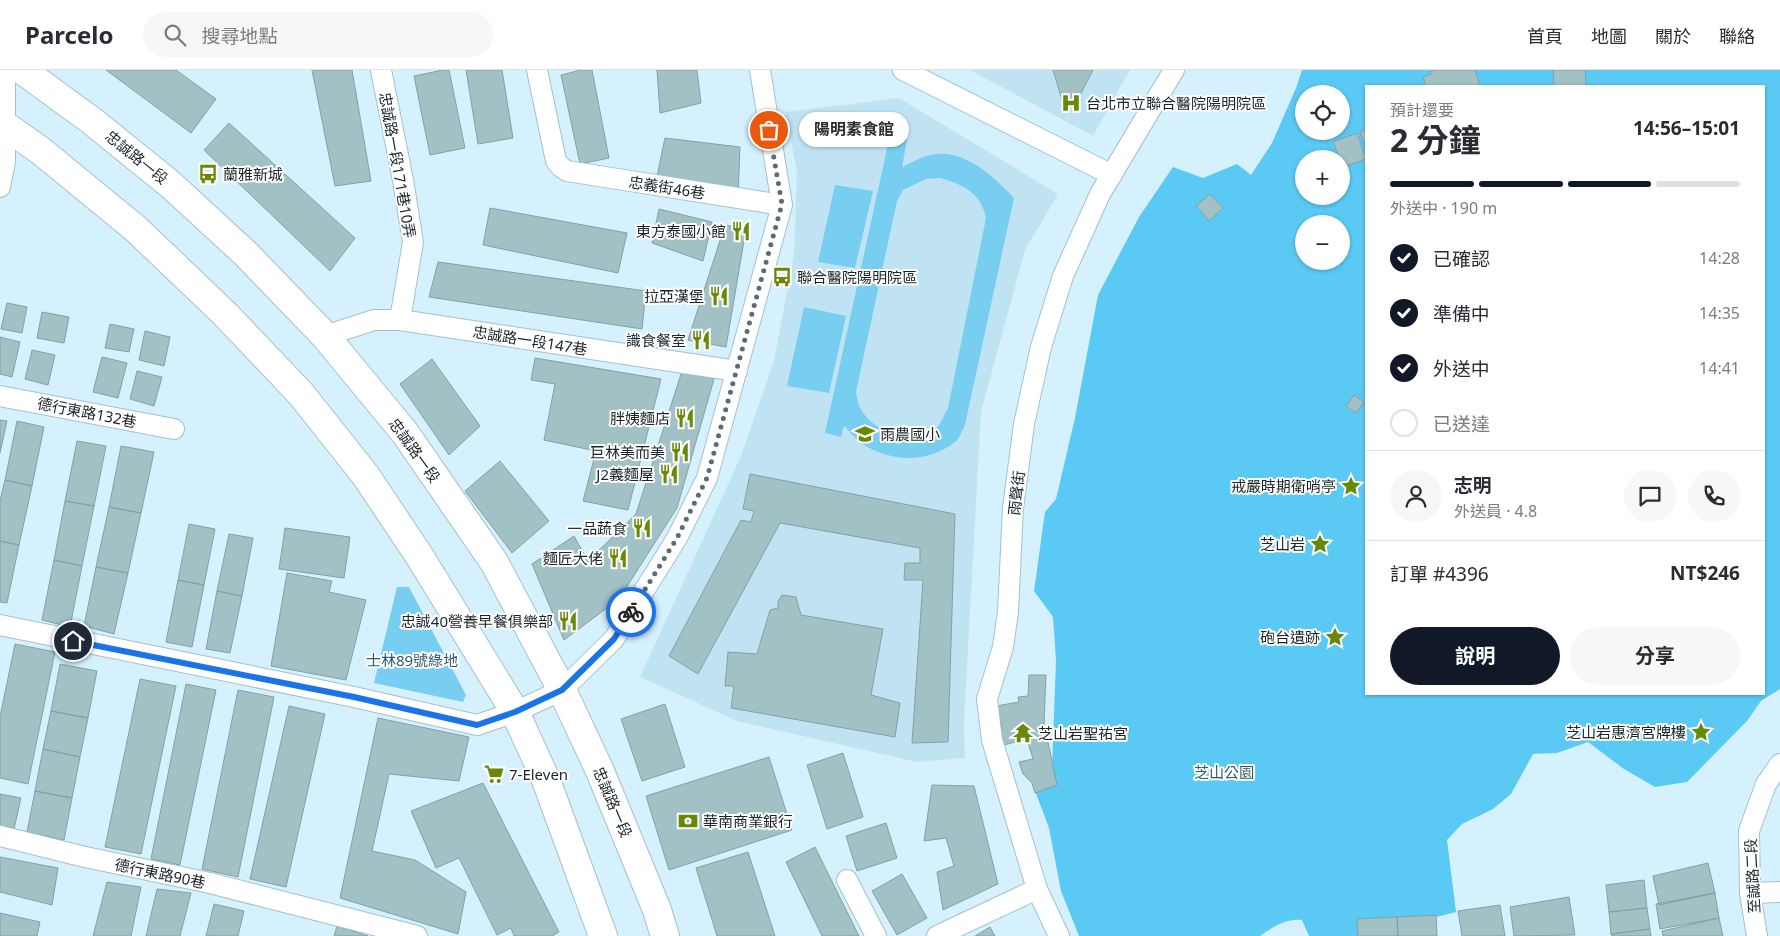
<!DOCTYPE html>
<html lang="zh-TW">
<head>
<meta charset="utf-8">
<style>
	:root { --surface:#fff; --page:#f7f7f7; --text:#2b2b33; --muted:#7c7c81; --line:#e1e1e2; --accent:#111827 }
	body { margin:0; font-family:"Noto Sans","Noto Sans TC",sans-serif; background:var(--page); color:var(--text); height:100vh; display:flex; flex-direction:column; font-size:19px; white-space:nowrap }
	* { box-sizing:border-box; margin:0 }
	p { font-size:16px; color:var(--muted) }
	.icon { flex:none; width:28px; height:28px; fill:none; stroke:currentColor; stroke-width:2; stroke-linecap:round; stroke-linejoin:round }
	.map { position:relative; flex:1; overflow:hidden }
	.drawer { position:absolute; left:1365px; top:15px; width:400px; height:610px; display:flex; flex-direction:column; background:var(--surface); border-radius:0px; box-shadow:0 1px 4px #0004 }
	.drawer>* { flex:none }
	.tools { position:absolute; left:1295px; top:15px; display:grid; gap:10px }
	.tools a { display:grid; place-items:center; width:55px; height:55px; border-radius:50%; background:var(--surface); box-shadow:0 1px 4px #0004; font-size:25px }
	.pin { position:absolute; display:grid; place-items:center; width:42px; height:42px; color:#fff; margin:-21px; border:2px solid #fff; border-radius:50%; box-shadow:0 1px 5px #0007 }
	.courier { position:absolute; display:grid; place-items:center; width:50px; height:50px; margin:-25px; border:4px solid #1a73e8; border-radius:50%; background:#fff; color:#222; box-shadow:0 1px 6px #0007 }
	.bubble { position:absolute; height:35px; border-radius:18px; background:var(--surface); box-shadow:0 1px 4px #0004; font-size:16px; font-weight:700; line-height:35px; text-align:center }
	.headline em { font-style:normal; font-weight:700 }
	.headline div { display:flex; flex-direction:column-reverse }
	.headline { display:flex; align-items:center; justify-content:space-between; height:85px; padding:0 25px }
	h1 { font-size:32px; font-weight:700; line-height:38px }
	.bar { display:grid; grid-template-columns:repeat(4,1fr); gap:8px 5px; align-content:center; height:60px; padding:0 25px }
	.bar i { height:6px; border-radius:4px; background:var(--line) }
	.bar .current { background:var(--accent) }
	.bar p { grid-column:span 4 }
	.line { display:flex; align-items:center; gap:12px; padding:0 25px; border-top:1px solid var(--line) }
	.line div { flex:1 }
	.round { display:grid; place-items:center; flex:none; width:52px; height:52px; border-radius:26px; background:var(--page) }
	ol { padding:0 25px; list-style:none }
	li { display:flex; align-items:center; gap:15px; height:55px }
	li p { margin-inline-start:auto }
	li .icon { padding:5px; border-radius:50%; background:var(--accent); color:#fff; stroke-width:4 }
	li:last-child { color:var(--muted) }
	li i { width:28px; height:28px; border:2px solid var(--line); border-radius:50% }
	.primary-button { display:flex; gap:10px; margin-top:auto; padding:10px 25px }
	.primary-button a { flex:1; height:58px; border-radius:30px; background:var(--accent); color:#fff; font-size:20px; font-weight:700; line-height:58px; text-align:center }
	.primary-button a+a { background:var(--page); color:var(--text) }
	header { display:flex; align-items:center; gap:30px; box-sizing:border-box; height:70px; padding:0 25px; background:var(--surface); border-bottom:1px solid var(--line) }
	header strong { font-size:24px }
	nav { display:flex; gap:28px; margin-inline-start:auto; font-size:18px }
	.search { width:350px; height:45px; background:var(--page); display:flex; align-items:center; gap:12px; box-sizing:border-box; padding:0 18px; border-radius:28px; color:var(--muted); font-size:19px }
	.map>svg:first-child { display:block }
	.built { fill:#c0e3f3 }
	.green { fill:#78cef0; fill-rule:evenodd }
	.forest { fill:#5ac9f4; fill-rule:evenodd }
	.building { fill:#a1c1c5; stroke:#83a1a5 }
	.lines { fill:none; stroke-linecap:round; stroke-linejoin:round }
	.street-casing { stroke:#a5c0cc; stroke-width:22 }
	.secondary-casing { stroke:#a5c0cc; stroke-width:30 }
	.street { stroke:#fff; stroke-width:20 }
	.secondary { stroke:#fff; stroke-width:28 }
	.done { stroke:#5b6c74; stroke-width:5; stroke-dasharray:0 9 }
	.route { stroke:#1a73e8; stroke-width:6 }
	.labels { text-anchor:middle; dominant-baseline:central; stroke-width:4; stroke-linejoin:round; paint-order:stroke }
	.poi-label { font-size:15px; fill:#1a2429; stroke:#fff; text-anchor:end }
	.street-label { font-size:15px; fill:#1a2429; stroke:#fff }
	.park-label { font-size:15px; fill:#2d5b6e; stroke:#fff }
</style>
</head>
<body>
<header>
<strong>Parcelo</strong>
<div class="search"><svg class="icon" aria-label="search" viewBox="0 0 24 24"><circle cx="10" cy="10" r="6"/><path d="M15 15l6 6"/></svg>搜尋地點</div>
<nav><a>首頁</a><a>地圖</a><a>關於</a><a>聯絡</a></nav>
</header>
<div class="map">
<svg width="1780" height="866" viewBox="0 0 1780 866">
	<rect width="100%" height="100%" fill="#d5f1fe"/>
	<path class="built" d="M970,0h160l-37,66z
		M899,28l159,96 -33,56 -44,162 -17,310 1,36 -48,4 -180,-41 -97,-44 101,-221 33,-95 20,-107 3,-83 -12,-59z"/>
	<path class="green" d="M890,65l17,5 -5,27c7,-3 14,-7 21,-10 37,-13 68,17 91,41l-49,227c-3,5 -5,13 -10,17 -28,22 -65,20 -94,1 -6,-5 -12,-12 -17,-17l-3,11 -16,-4zM940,108c24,7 40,14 46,40l-38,190c-3,5 -6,13 -9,17 -20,24 -59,10 -75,-11 -5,-6 -7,-15 -8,-22l41,-191 6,-11 23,-11z
		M835,115l38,6 -18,77 -37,-6z
		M804,237l42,9 -17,77 -42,-7z
		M397,517h12l57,108 -3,7 -89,-19z"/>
	<path class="forest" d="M1302,0h478v619l-19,12 -14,20 -60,61 -32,5 -31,-18 -36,-27 -31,11 -24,1 -22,40 -18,15 -31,15 -15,16 9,72 -94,24h-53l-7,-16c-16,-2 -29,7 -42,16h-181l-18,-45 -12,-63 -17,-45 20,-15 4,-107 -3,-44 -19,-26 11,-79 11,-13 19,-81 23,-123 41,-78 34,-50 30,11 34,-14 14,11 21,-32 24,-55zM1366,16h398v608h-398zM1304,24h37v37h-37zM1304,89h37v37h-37zM1304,154h37v37h-37z"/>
	<path class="building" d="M106,0h70l40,29 -25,34z
		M312,0h40l19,111 -36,5z
		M443,0h6l16,78 -35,7 -16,-79z
		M466,0h36l11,68 -35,6z
		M581,0h11l17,88 -29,6 -19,-89z
		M657,0h40l4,33 -41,10z
		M1053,0h40l-18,35 -13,-5z
		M1435,0h40l5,16h-54l-3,-9 8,-3 -1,-2z
		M1553,0h32l1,16h-32z
		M229,53l126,115 -25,33 -126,-121z
		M1366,60v19l-6,-17z
		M1357,63l9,26 -23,8 -10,-25z
		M665,68l75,9 -2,49 -82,-15z
		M1210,124l13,14 -14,13 -13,-15z
		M490,138l137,25 -9,40 -135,-28z
		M659,139l53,13 -9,39 -51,-18z
		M725,155l21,4 -20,118 -38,-7z
		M438,192l208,29 -4,38 -213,-32z
		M7,233l20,4 -5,26 -21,-4z
		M42,242l27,5 -5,26 -27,-5z
		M110,254l24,5 -5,23 -24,-4z
		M145,261l25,6 -6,29 -25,-6z
		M0,267l20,5 -8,35 -12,-3z
		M32,280l23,5 -7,30 -23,-6z
		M102,287l25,6 -9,35 -25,-6z
		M535,288l126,21 -33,131 -45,-9 13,-50 -52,-11 11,-56 -24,-4z
		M432,289l48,67 -31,29 -49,-71z
		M683,298l31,11 -37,129 -58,91 -55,41 -32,-76 42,-28 14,25 48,-47z
		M137,301l25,6 -8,29 -24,-7z
		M1354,325l10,7 -8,11 -10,-7z
		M0,350l7,1 -7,32z
		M17,351l27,6 -12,59 -27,-6z
		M77,371l29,5 -12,60 -29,-5z
		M121,376l33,6 -13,61 -32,-6z
		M500,391l49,60 -37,32 -47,-62z
		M750,404l205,40 -7,228 -36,1 11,-163h-19l1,-17h15v-15l-140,-25 -82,151 -29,-18 72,-136 10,2 3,-11 -11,-2z
		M5,410l27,6 -13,59 -19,-4v-40z
		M65,431l29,5 -12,60 -28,-6z
		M109,437l32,6 -13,60 -32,-6z
		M189,454l26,5 -11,56 -26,-5z
		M285,458l65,9 -6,41 -65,-9z
		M229,464l24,4 -11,58 -25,-5z
		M0,471l19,4 -12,58 -7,-1z
		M54,490l28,6 -12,61 -28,-7z
		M96,497l32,6 -14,61 -30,-8z
		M287,503l45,8 -3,11 37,8 -20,80 -75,-14z
		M178,510l26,5 -12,62 -26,-5z
		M217,521l25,5 -12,57 -24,-4z
		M782,525l14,2 5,18 82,14 -12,66 29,8 -5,34 -164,-29 3,-22h-9l3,-34 29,2 13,-44 8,-2v-7z
		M15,574l40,8 -27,132 -28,-6v-61z
		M60,594l37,7 -9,47 -37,-7z
		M1029,605h17l-2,48 13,62 -22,8 -3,-10 -9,-9 -4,-12 14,-3 -6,-20 -23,6 -5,-17 3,-1 -6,-21 23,-4 -1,-5 10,-1z
		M140,609l36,7 -35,168 -36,-7z
		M186,614l30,6 -36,175 -29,-6z
		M238,620l36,7 -36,180 -36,-8z
		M665,634l20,63 -43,14 -21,-62z
		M289,636l36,8 -39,173 -36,-8z
		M51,641l37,7 -8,39 -37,-8z
		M378,648l91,19 -10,44 -70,-7 -17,77 43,9 51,32 -8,42 -118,-36z
		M43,679l37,8 -8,41 -37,-7z
		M843,683l20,64 -36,12 -20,-64z
		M769,687l23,73 -123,40 -23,-74z
		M483,713l76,149 -7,4h-38l-3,-8 -14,7 -38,-77 -23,10 -25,-57z
		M932,715l42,1 24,98 -55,26 -6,-38 17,-6 -8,-28 -22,3z
		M35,721l37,7 -8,42 -37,-8z
		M0,724l21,4 -7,31 -14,-2z
		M886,753l11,35 -40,13 -11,-35z
		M815,777l44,89h-37l-36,-74z
		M748,782l27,84h-58l-21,-68z
		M0,787l58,11 -6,37 -52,-13z
		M1708,793l7,30 -56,12 -6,-29z
		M902,804l25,44 -30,17 -25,-44z
		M1644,810l3,28 -38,4 -3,-27z
		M107,812l34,5 -10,49h-38z
		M157,819l34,4 -11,43h-34z
		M1715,823l4,25 -59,11 -4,-25z
		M1569,827l6,38 -61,1 -4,-29z
		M214,834l30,7 -6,25h-32z
		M1500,835l5,31h-43l-4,-25z
		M1647,838l3,21 -39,5 -2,-22z
		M0,843l40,9 -3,14h-37z
		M1436,845l1,21h-39l-1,-19z
		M1397,847l1,19h-40l-1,-17z
		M1719,848l4,18h-60l-1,-5z
		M337,856l31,10h-34z
		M990,857l5,9h-20z
		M1650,859l1,7h-39l-1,-2z"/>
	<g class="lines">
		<defs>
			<path id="street" d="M381,0l22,110 10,62 -13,78
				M537,0l19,91 5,6 6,4 215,34
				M903,0l209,105
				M0,117l5,-25v-92
				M325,266l49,-16h26l337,51
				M0,326l174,33
				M0,555l354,72 123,28 38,-13 47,-22 52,-51 63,-101 30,-60 75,-273 -22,-135
				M0,766l85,21 125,26 207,53
				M847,810l29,56
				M1750,823l30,-1
				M937,866l100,-47
				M1059,866l-22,-47 -45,-149 -5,-41 16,-52 5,-35 5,-104 11,-84 17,-77 22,-71 37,-82 74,-124
				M1757,866l-7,-43 -1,-62 17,-47 14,-20"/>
			<path id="secondary" d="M22,0l70,51 79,64 75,69 79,82 80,97 89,129 68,128 38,81 57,139 8,26
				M0,52l41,29 95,78 90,86 75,79 65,82 54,81 95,155 31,68 57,156"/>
		</defs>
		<use href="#street" class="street-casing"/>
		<use href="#secondary" class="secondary-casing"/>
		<use href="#street" class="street"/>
		<use href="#secondary" class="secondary"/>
	</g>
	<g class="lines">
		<path class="done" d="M631,542l46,-74 30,-60 75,-274 -13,-74"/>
		<path class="route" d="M73,571l281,56 123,28 38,-13 47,-22 52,-51 17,-27"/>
	</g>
	<defs>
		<symbol id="hospital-bare" viewBox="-9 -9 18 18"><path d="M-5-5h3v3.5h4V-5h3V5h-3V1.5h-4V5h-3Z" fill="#698906" stroke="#fff" stroke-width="2.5" paint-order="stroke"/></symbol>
		<symbol id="bus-bare" viewBox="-9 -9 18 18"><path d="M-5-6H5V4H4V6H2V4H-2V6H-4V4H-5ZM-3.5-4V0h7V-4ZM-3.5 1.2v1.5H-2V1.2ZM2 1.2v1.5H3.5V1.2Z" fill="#698906" stroke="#fff" stroke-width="2.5" paint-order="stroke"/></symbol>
		<symbol id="restaurant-bare" viewBox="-9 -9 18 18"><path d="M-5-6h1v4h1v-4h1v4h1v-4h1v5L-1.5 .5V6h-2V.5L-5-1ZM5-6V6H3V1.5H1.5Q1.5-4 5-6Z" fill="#698906" stroke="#fff" stroke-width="2.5" paint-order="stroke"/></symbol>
		<symbol id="school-bare" viewBox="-9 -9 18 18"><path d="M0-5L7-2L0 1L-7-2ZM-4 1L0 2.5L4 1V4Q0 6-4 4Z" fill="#698906" stroke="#fff" stroke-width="2.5" paint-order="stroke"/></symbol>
		<symbol id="sight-bare" viewBox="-9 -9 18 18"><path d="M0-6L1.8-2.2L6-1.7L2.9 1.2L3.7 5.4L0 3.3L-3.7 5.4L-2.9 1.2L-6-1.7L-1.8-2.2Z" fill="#698906" stroke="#fff" stroke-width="2.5" paint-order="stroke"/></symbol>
		<symbol id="temple-bare" viewBox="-9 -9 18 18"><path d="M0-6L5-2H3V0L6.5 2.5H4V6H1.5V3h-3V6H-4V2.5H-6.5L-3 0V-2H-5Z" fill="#698906" stroke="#fff" stroke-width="2.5" paint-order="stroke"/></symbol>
		<symbol id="supermarket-bare" viewBox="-9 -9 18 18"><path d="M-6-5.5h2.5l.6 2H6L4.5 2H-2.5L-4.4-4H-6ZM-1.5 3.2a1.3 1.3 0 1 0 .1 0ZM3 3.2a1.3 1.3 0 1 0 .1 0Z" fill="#698906" stroke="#fff" stroke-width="2.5" paint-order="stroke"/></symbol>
		<symbol id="bank-bare" viewBox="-9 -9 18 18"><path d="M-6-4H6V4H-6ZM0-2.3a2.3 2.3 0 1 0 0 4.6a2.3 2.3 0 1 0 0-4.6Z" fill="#698906" stroke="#fff" stroke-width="2.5" paint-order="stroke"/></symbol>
	</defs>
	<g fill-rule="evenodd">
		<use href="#hospital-bare" x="1057" y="19" width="28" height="28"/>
		<use href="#bus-bare" x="194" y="90" width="28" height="28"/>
		<use href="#restaurant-bare" x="727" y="147" width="28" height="28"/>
		<use href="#bus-bare" x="768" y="193" width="28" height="28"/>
		<use href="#restaurant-bare" x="705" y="212" width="28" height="28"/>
		<use href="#restaurant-bare" x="687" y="256" width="28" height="28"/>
		<use href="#restaurant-bare" x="671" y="334" width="28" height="28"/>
		<use href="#school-bare" x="851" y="350" width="28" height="28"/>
		<use href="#restaurant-bare" x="666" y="368" width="28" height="28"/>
		<use href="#restaurant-bare" x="655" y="390" width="28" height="28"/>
		<use href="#sight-bare" x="1337" y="402" width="28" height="28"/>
		<use href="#restaurant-bare" x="628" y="444" width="28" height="28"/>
		<use href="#sight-bare" x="1306" y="460" width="28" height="28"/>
		<use href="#restaurant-bare" x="604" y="474" width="28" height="28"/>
		<use href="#restaurant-bare" x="554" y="537" width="28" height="28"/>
		<use href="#sight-bare" x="1321" y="553" width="28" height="28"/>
		<use href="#sight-bare" x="1687" y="648" width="28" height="28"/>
		<use href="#temple-bare" x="1009" y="649" width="28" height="28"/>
		<use href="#supermarket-bare" x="480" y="690" width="28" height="28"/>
		<use href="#bank-bare" x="674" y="737" width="28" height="28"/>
	</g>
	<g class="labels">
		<g class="poi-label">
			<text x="1086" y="33" text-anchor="start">台北市立聯合醫院陽明院區</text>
			<text x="223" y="104" text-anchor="start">蘭雅新城</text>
			<text x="726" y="161">東方泰國小館</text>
			<text x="797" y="207" text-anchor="start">聯合醫院陽明院區</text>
			<text x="704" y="226">拉亞漢堡</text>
			<text x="686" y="270">識食餐室</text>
			<text x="670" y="348">胖姨麵店</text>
			<text x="880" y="364" text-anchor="start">雨農國小</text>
			<text x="665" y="382">巨林美而美</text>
			<text x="654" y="404">J2義麵屋</text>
			<text x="1336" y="416">戒嚴時期衛哨亭</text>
			<text x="627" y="458">一品蔬食</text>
			<text x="1305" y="474">芝山岩</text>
			<text x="603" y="488">麵匠大佬</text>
			<text x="553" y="551">忠誠40營養早餐俱樂部</text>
			<text x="1320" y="567">砲台遺跡</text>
			<text x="1686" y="662">芝山岩惠濟宮牌樓</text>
			<text x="1038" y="663" text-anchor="start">芝山岩聖祐宮</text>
			<text x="509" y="704" text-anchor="start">7-Eleven</text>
			<text x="703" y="751" text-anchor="start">華南商業銀行</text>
		</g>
		<g class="street-label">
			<text transform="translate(137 87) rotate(39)">忠誠路一段</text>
			<text transform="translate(398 95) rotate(80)">忠誠路一段171巷10弄</text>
			<text transform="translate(667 117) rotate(9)">忠義街46巷</text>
			<text transform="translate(530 270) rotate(9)">忠誠路一段147巷</text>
			<text transform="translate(87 342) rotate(11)">德行東路132巷</text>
			<text transform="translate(415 380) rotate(54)">忠誠路一段</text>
			<text transform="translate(1016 423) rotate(-83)">雨聲街</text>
			<text transform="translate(613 732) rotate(67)">忠誠路一段</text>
			<text transform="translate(160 803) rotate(12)">德行東路90巷</text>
			<text transform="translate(1752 806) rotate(-93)">至誠路二段</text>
		</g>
		<g class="park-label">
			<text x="412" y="590">士林89號綠地</text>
			<text x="1224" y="702">芝山公園</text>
		</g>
	</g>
</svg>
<div class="tools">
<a><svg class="icon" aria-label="locate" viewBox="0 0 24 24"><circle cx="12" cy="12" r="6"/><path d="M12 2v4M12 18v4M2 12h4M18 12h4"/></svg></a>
<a>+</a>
<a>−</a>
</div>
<div class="pin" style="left:769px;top:60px;background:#ea580c"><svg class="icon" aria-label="bag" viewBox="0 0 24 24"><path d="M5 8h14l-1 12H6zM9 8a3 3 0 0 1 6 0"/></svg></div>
<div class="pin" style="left:73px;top:571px;background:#1f2937"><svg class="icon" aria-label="home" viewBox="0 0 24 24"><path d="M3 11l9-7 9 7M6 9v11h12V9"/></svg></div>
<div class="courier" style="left:631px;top:542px"><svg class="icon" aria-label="bike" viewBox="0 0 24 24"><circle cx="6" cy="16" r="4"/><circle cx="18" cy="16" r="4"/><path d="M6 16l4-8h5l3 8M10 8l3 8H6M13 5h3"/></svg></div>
<div class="bubble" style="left:799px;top:42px;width:110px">陽明素食館</div>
<section class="drawer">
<div class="headline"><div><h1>2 分鐘</h1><p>預計還要</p></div><em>14:56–15:01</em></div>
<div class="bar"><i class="current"></i><i class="current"></i><i class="current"></i><i></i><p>外送中 · 190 m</p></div>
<ol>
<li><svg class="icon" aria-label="check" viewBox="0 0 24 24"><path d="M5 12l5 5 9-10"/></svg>已確認<p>14:28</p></li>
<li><svg class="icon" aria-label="check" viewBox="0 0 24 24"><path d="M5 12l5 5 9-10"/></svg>準備中<p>14:35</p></li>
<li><svg class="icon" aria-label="check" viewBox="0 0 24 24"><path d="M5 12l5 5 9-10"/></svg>外送中<p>14:41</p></li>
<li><i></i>已送達</li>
</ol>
<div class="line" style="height:90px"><a class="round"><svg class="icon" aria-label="person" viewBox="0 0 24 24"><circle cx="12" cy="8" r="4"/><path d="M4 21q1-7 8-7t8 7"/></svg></a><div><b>志明</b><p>外送員 · 4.8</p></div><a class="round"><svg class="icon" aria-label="chat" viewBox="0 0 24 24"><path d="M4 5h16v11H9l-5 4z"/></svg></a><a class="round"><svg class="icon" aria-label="phone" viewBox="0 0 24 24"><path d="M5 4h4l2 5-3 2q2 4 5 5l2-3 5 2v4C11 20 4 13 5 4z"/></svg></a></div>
<div class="line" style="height:65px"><div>訂單 #4396</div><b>NT$246</b></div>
<div class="primary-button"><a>說明</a><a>分享</a></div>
</section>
</div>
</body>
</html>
